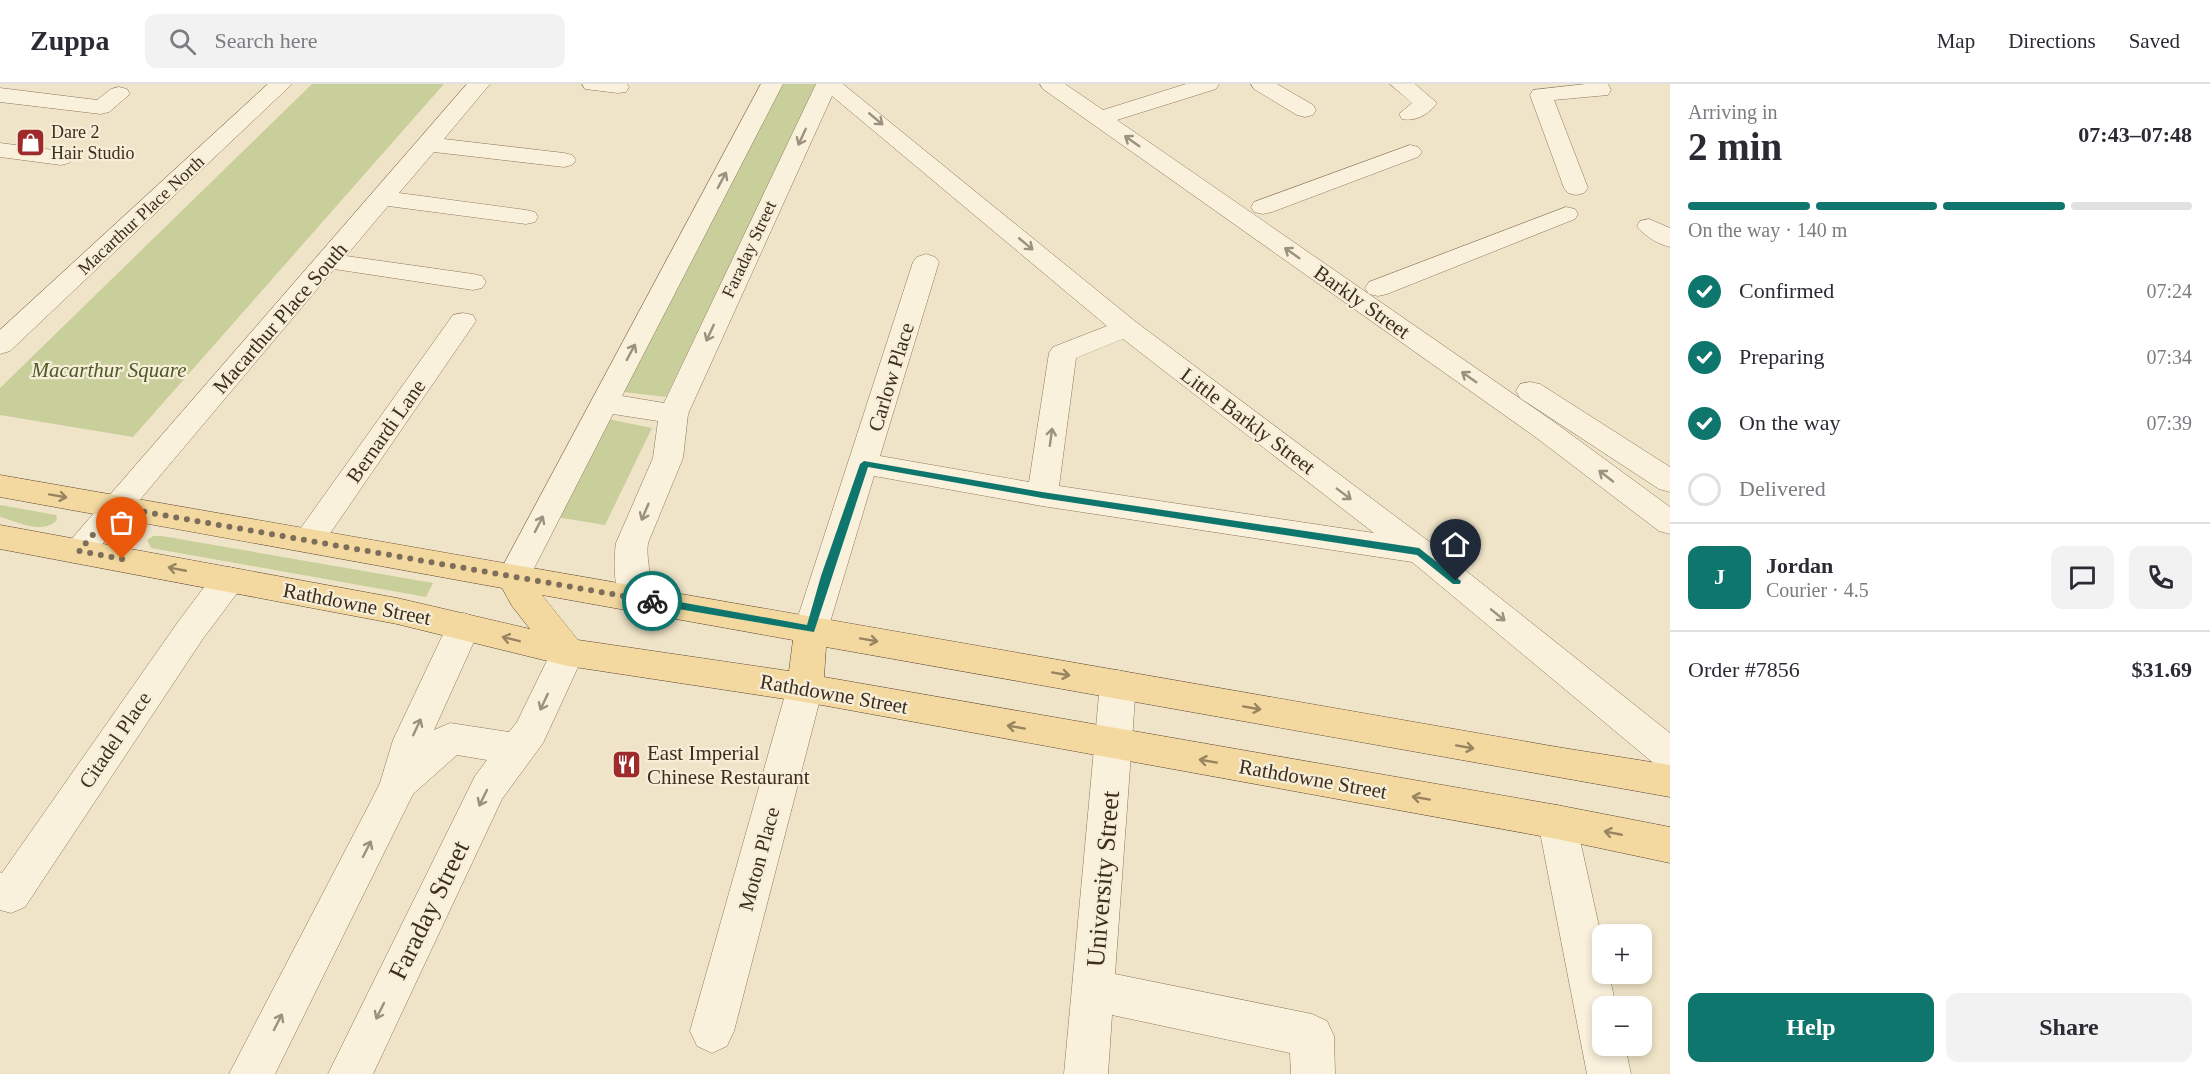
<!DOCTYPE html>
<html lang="en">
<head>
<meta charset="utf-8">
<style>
	:root { --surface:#fff; --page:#f2f2f3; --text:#2b2b33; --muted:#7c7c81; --line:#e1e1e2; --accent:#0f766e }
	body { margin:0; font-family:"Times New Roman",serif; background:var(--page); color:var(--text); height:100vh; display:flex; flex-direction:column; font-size:22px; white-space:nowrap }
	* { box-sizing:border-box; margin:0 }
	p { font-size:20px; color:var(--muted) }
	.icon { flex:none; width:33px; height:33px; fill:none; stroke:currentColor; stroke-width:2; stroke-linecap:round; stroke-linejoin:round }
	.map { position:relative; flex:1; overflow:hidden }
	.drawer { display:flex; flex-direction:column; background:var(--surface); width:540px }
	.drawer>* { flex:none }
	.tools { position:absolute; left:1592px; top:840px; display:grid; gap:12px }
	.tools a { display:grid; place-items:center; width:60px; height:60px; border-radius:12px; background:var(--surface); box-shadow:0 3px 9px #0003; font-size:30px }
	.pin { position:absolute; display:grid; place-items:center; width:51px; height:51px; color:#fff; margin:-62px -26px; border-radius:50% 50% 50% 0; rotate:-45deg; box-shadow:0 0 6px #0007 }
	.pin .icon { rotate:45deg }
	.courier { position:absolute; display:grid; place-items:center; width:60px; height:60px; margin:-30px; border:4px solid #0f766e; border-radius:50%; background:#fff; color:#222; box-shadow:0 2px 8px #0007 }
	.overview em { font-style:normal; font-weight:700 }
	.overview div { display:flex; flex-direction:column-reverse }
	.overview { display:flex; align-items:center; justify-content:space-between; height:102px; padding:0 18px }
	h1 { font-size:39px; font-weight:700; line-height:45px }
	.bar { display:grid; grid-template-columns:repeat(4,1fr); gap:9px 6px; align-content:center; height:72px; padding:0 18px }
	.bar i { height:8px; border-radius:4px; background:var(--line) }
	.bar .active { background:var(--accent) }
	.bar p { grid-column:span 4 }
	.line { display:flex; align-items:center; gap:15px; padding:0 18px; border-top:2px solid var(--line) }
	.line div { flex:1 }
	.round { display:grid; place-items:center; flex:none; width:63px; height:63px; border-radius:12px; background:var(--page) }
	ol { padding:0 18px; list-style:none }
	li { display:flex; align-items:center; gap:18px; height:66px }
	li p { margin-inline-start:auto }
	li .icon { padding:6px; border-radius:50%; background:var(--accent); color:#fff; stroke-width:4 }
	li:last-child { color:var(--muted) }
	li i { width:33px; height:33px; border:3px solid var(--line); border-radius:50% }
	.primary-button { display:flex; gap:12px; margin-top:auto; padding:12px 18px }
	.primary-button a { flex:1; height:69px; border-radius:12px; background:var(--accent); color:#fff; font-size:24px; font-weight:700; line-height:69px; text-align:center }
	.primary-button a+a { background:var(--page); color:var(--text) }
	header { display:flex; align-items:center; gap:36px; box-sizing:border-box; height:84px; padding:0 30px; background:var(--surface); border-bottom:2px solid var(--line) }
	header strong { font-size:28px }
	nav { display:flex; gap:33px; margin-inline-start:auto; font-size:21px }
	.search { width:420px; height:54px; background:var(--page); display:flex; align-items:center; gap:15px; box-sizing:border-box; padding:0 21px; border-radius:12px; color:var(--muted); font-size:22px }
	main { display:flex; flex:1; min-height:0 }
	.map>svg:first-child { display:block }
	.green { fill:#c9cf9b }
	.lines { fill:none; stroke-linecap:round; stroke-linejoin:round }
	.minor-casing { stroke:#8d765c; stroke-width:1 }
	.major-casing { stroke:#5b4430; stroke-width:1 }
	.minor { fill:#faf1dc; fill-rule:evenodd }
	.major { fill:#f3d9a0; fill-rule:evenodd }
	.oneway { stroke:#9c907e }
	.oneway2 { stroke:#988460 }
	.route { fill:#0f766e }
	.done { stroke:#7c6e5b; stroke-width:6; stroke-dasharray:0 10.8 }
	.labels { text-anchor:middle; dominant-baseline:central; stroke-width:4.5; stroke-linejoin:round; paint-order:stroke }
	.far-poi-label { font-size:18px; fill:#3d2e20; stroke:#f7eed8; text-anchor:start }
	.far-street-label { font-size:18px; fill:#3d2e20; stroke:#f7eed8 }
	.street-label { font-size:21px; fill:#3d2e20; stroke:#f7eed8 }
	.park-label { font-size:21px; font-style:italic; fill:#4d5a26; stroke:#f7eed8 }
	.poi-label { font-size:21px; fill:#3d2e20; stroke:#f7eed8; text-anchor:start }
	.near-street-label { font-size:26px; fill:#3d2e20; stroke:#f7eed8 }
</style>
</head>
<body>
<header>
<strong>Zuppa</strong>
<div class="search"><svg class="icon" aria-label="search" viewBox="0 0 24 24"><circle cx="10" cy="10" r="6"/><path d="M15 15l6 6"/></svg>Search here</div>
<nav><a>Map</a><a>Directions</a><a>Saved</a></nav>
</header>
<main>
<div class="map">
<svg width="1670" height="990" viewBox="0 0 1670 990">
	<rect width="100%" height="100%" fill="#f0e4c8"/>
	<path class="green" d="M312,0h132l-311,353 -133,-22v-27z
		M781,0h36l-151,313 -43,-5z
		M608,335l44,9 -47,97 -49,-8z
		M0,421l56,10 1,5c-14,15 -39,2 -57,-3z
		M153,452h9l271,47 -7,14 -275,-49 -4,-8z"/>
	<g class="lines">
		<defs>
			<path id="minor" d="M268,0h24l-282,267 -10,3v-24z
				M467,0h23l-46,55 120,14 8,2 4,5 -4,5 -8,2 -130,-15 -35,41 127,17 9,2 3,5 -3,5 -9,2 -138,-18 -42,50 127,18 9,2 4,6 -4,6 -9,2 -139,-21 -244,290 -11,4 -11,-4 -5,-8 5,-8z
				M582,0h45l2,3 -3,5 -8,1 -33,-4z
				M761,0h22l-161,312 42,7 152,-319h27l293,238 295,221 239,190v38l-13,-5 -245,-204 -370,-56 -168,-30 -46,153 -5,9 -12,4 -12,-4 -5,-9 119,-367 4,-5 9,-3 9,3 4,5 -59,194 149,26 20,-129 4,-6 54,-21 -275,-230 -144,318 -5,44 -35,85c-3,21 9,46 -1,64l-12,4 -12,-4c-9,-18 -10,-44 -7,-64l37,-85 5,-37 -45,-7 -88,172 -12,3 -12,-3 -4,-9zM1123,255l251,194 -315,-47 17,-128z
				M1040,0h25l38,26 83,-26h33l-3,5 -99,31 437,302 116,85v27l-11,-3 -125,-95 -491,-347z
				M1251,0h26l36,21 3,5 -3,5 -8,2 -8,-2 -43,-26z
				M1390,0h25l22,19c-8,11 -21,19 -35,16l-3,-5 13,-11z
				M1586,0h22l3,6 -3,5 -54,5 34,88 -4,5 -8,2 -8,-2 -4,-5 -34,-93 3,-5z
				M119,3l8,2 3,5 -21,18 -8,2 -101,-12v-14l97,12 14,-11z
				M0,59l61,8 8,2 4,5 -4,5 -8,2 -61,-8z
				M1410,61l8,2 4,5 -4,5 -146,55 -9,2 -9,-2 -3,-5 3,-5z
				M1566,123l9,2 3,5 -3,5 -188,75 -9,2 -9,-2 -4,-6 4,-6z
				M1649,135l21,9v19c-12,-3 -26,-11 -33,-21l3,-5z
				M463,229l10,2 3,6 -156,227 -11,4 -11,-4 -5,-8 5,-8 155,-217z
				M1530,298l10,2 130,83v25l-11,-3 -139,-91 -4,-7 4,-7z
				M229,483l12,3 5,9 -5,9 -39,52 -177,267 -14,6 -11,-3v-38l2,1 176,-251 39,-52z
				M464,529l12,4 5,9 -47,104 16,-7 59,9 8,-10 39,-80 12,-4 12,4 5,10 -42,91 -41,56 -129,275h-45l147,-298 12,-16 -30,-5 -44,39 -138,280h-46l142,-273 9,-18 13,-43 54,-114 5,-9z
				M1118,586l13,4 5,10 -21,290 197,40 15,7 7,15 1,38h-44l-1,-21 -178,-38 -4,59h-44l36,-390 5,-10z
				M805,590l13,4 5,10 -89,343 -7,15 -15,7 -15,-7 -7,-15 97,-343 5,-10z
				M1557,721l14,5 5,12 26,118v34h7l7,32h-14v40h23l6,28h-44l-49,-252 5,-12z"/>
			<path id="major" d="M0,391l1557,272 113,18v32l-844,-150 -2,30 733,128 113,22v36l-113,-24 -752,-137 -237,-36 -171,-42 -397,-75v-24l397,73 133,31 -18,-23 -10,-18 -502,-91zM542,511l251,45 -4,31 -211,-31z"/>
		</defs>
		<use href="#minor" class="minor-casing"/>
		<use href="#major" class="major-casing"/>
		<use href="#minor" class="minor"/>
		<use href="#major" class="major"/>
	</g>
	<defs><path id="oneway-shaft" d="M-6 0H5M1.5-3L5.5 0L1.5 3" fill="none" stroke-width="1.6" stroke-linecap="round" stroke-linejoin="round" transform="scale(1.5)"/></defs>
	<g class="oneway">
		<use href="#oneway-shaft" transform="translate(876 35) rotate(40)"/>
		<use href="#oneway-shaft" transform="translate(802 53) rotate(115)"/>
		<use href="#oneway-shaft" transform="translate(1132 57) rotate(-145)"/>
		<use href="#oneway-shaft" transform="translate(722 96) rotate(-62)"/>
		<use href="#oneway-shaft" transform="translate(1026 160) rotate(40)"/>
		<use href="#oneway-shaft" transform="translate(1292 169) rotate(-145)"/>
		<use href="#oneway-shaft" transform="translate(710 249) rotate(115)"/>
		<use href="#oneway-shaft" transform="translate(631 268) rotate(-62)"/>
		<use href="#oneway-shaft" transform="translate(1469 293) rotate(-145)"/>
		<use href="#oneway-shaft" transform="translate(1051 353) rotate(-82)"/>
		<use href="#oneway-shaft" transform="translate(1606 392) rotate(-142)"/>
		<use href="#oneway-shaft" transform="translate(1344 410) rotate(37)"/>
		<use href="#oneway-shaft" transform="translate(645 428) rotate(113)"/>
		<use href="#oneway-shaft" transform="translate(539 440) rotate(-63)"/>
		<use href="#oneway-shaft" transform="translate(1498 531) rotate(39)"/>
		<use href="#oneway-shaft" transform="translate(544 618) rotate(115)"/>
		<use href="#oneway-shaft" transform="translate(417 643) rotate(-65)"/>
		<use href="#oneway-shaft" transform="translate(483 714) rotate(116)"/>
		<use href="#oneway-shaft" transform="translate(367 765) rotate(-63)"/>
		<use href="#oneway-shaft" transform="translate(380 927) rotate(116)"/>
		<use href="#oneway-shaft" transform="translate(278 938) rotate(-63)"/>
	</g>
	<g class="oneway2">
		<use href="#oneway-shaft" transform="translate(58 412) rotate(10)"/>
		<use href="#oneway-shaft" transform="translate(177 485) rotate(-169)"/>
		<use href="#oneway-shaft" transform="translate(511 555) rotate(-166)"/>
		<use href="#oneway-shaft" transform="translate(869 556) rotate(10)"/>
		<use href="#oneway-shaft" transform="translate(1061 590) rotate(10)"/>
		<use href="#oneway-shaft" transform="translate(1252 624) rotate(10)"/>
		<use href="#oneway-shaft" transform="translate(1016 643) rotate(-170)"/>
		<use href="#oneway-shaft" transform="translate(1465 663) rotate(10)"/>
		<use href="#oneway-shaft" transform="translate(1208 677) rotate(-170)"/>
		<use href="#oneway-shaft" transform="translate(1421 714) rotate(-170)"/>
		<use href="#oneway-shaft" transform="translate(1613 749) rotate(-169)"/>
	</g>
	<path class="route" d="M864,377l178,31 377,56 42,33 -1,3h-7l-36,-29 -375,-57 -174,-31 -54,165 -165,-28 -2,-3 5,-4 155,28 14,-49 39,-112z"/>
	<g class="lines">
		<path class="done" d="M122,475l-43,-8 38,-44 535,94"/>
	</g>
	<defs>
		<symbol id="shop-square" viewBox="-11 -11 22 22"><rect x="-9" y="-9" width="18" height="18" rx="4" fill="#9e2a2b" stroke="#f7eed8"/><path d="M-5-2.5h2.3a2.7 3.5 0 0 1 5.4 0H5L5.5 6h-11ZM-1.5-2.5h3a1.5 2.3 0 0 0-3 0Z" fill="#fff"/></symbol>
		<symbol id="restaurant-square" viewBox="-11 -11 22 22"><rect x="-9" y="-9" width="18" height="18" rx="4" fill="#9e2a2b" stroke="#f7eed8"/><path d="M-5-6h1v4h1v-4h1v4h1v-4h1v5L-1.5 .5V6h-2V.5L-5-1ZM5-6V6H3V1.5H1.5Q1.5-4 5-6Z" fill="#fff"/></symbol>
	</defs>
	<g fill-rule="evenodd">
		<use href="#shop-square" x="14" y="42" width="33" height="33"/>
		<use href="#restaurant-square" x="610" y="664" width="33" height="33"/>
	</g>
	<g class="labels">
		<g class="far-poi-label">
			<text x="51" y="48">Dare 2<tspan x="51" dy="21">Hair Studio</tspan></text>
		</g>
		<g class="far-street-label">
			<text transform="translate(141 131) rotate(-43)">Macarthur Place North</text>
			<text transform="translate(749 165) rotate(-65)">Faraday Street</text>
		</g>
		<g class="street-label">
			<text transform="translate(1362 218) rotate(35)">Barkly Street</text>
			<text transform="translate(280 234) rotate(-49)">Macarthur Place South</text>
			<text transform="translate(891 293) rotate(-73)">Carlow Place</text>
			<text transform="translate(1248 337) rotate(37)">Little Barkly Street</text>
			<text transform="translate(386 347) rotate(-55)">Bernardi Lane</text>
			<text transform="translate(357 520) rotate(11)">Rathdowne Street</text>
			<text transform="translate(834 610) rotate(10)">Rathdowne Street</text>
			<text transform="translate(115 656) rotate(-56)">Citadel Place</text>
			<text transform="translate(1313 695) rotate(10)">Rathdowne Street</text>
			<text transform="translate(759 775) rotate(-75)">Moton Place</text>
		</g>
		<g class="park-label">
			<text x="109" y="286">Macarthur Square</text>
		</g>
		<g class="poi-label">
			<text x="647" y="669">East Imperial<tspan x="647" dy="24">Chinese Restaurant</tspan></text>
		</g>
		<g class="near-street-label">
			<text transform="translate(1103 795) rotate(-85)">University Street</text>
			<text transform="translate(429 826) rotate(-64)">Faraday Street</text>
		</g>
	</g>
</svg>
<div class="tools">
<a>+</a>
<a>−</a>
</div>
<div class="pin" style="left:122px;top:475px;background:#ea580c"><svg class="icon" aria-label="bag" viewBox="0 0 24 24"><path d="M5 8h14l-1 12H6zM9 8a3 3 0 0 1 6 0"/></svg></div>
<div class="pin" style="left:1456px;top:497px;background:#1f2937"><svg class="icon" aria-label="home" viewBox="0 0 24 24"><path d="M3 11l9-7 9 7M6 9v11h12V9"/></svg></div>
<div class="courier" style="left:652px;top:517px"><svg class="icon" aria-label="bike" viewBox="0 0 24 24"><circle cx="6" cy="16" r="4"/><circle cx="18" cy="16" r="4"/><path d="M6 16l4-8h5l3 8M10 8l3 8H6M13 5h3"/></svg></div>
</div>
<section class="drawer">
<div class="overview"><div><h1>2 min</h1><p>Arriving in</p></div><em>07:43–07:48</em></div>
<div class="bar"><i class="active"></i><i class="active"></i><i class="active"></i><i></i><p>On the way · 140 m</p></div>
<ol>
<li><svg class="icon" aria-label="check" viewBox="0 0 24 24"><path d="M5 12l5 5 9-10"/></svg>Confirmed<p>07:24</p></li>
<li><svg class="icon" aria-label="check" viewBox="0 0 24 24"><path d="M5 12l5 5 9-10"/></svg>Preparing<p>07:34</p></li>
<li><svg class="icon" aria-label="check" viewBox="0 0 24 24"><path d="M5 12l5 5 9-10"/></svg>On the way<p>07:39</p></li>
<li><i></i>Delivered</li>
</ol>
<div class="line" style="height:108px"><b class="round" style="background:var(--accent);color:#fff">J</b><div><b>Jordan</b><p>Courier · 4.5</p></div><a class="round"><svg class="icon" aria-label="chat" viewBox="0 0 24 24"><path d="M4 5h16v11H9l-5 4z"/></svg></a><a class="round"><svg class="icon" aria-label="phone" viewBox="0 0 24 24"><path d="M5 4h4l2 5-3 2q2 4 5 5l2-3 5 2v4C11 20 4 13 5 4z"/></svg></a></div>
<div class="line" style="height:78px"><div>Order #7856</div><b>$31.69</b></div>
<div class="primary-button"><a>Help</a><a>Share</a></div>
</section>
</main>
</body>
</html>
